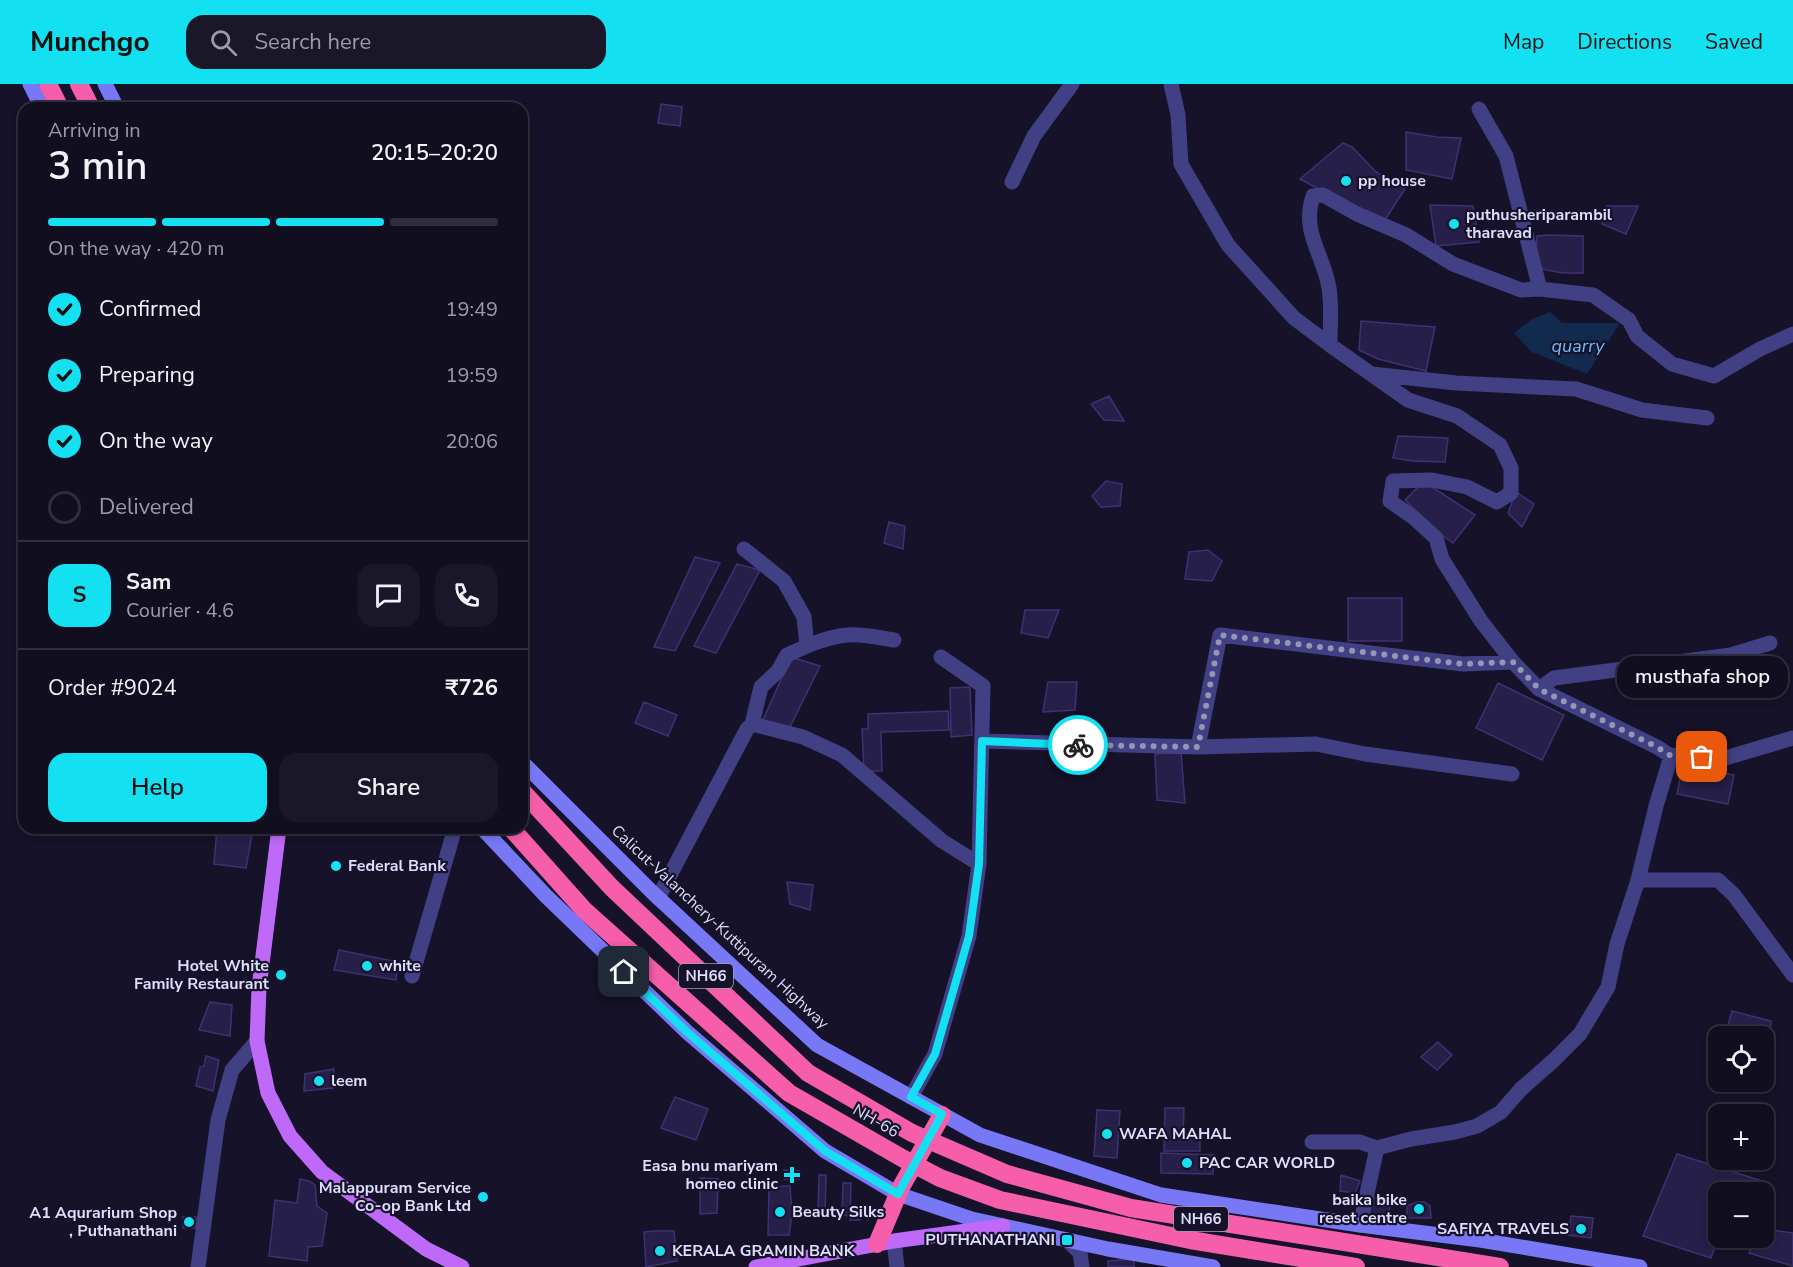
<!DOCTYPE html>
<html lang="en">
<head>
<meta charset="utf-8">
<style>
	:root { --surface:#100e1f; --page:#191728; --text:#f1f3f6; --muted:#9c9ca4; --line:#302e3d; --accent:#13e1f2 }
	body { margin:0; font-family:"Nunito Sans",sans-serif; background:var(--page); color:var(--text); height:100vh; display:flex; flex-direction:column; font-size:22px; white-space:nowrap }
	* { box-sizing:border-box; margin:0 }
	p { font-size:20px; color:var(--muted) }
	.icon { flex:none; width:33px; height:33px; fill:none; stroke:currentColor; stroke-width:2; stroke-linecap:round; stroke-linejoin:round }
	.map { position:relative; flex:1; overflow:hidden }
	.panel { position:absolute; left:18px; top:18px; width:510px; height:732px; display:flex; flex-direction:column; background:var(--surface); border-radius:18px; box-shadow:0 3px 9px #0003,0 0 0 2px var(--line) }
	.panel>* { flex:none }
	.buttons { position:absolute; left:1708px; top:942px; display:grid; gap:12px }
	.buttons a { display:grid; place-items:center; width:66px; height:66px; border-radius:12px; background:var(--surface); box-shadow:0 3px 9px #0003,0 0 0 2px var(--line); font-size:30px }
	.pin { position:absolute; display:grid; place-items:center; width:51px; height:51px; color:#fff; margin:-26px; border-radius:12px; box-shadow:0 3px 9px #0006 }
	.courier { position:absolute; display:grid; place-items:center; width:60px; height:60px; margin:-30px; border:4px solid #13e1f2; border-radius:50%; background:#fff; color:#222; box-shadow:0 2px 8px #0007 }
	.bubble { position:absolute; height:42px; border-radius:18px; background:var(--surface); box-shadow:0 3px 9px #0003,0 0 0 2px var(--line); font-size:20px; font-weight:600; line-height:42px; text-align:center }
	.overview em { font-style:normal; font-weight:600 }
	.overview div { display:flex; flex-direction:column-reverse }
	.overview { display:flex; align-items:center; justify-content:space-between; height:102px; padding:0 30px }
	h1 { font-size:39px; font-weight:600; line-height:45px }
	.bar { display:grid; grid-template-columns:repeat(4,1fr); gap:9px 6px; align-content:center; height:72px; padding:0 30px }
	.bar i { height:8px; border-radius:4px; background:var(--line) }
	.bar .current { background:var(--accent) }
	.bar p { grid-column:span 4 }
	.line { display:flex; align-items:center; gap:15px; padding:0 30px; border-top:2px solid var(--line) }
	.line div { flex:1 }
	.round { display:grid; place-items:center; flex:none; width:63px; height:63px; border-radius:18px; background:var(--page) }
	ol { padding:0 30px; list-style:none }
	li { display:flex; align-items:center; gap:18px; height:66px }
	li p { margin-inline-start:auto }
	li .icon { padding:6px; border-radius:50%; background:var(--accent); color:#111; stroke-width:4 }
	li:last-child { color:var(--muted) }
	li i { width:33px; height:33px; border:3px solid var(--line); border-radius:50% }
	.cta { display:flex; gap:12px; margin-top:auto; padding:12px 30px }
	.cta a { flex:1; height:69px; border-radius:18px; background:var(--accent); color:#111; font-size:24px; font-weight:600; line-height:69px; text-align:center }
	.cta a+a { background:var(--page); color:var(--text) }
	header { display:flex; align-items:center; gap:36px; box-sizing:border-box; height:84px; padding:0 30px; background:var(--accent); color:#111 }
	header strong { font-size:28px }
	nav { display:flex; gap:33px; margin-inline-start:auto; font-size:21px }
	.search { width:420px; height:54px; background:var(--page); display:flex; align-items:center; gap:15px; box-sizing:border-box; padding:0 21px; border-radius:18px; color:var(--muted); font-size:22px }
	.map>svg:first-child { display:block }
	.water { fill:#122a4d }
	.building { fill:#261f49; stroke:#3e3273; stroke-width:1.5 }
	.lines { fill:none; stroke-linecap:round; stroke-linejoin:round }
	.street { stroke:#414085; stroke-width:15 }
	.secondary { stroke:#7878f7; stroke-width:15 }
	.primary { stroke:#be69f7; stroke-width:15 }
	.highway { stroke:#f65eab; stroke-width:18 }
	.done { stroke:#9895b3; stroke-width:6; stroke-dasharray:0 10.8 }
	.route { stroke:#13e1f2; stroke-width:8 }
	.poi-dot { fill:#13e1f2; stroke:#151229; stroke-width:2 }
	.labels { text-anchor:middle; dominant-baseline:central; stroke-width:4.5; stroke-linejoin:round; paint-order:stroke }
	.shield { fill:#151229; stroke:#a29fbd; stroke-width:1.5 }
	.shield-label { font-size:15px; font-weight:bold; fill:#dfdcfd }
	.poi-label { font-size:16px; font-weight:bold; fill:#dfdcfd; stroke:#151229; text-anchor:start }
	.street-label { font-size:16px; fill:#dfdcfd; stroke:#151229 }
	.water-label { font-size:18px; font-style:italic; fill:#70bcf7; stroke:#151229 }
</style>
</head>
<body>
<header>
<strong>Munchgo</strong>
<div class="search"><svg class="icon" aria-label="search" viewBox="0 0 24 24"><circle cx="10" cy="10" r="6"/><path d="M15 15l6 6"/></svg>Search here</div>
<nav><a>Map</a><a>Directions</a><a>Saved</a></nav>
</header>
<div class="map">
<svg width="1793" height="1183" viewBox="0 0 1793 1183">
	<rect width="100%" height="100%" fill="#151229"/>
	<path class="water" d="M1550,228l12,11h58l-33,51 -55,-22 -18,-19 18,-14z"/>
	<path class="building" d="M463,17l29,2v5h-30z
		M661,20l21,3 -2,19 -22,-3z
		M1406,48l31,5 24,1 -9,41 -46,-9z
		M1343,59l9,4 24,25 29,17 -22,34 -83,-44z
		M1430,121l43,1 6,36 -43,4z
		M1607,122h31l-12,28 -24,-10z
		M1549,151l34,1v37h-20l-28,-5 2,-32z
		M1361,237l74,6 -9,44 -48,-12 -19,-9z
		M1109,312l15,25 -20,-1 -13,-16z
		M1398,352l50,2 -3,24 -33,-1 -19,-3z
		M1106,397l16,3 -2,22 -19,1 -9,-11z
		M1420,401l12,2 43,28 -22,28 -13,-9 -35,-34z
		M1516,408l18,12 -12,23 -14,-14z
		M889,438l16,4 -2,23 -19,-6z
		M1208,466l14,11 -10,20 -27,-2 4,-27z
		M695,473l25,6 -45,88 -21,-4z
		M737,480l23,6 -44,83 -22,-7z
		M1348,514h54v43h-54z
		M1025,526h34l-11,28 -27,-5z
		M791,573l29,9 -31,63 -27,-7z
		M1048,598h29l-2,28 -32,2z
		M1498,599l66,32 -22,45 -66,-32z
		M970,603l2,48 -21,2 -1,-49z
		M644,618l33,13 -9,21 -33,-13z
		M948,627l1,19 -68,2 1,39h-18l-2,-42h6v-15z
		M1181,668l4,51 -28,-3 -2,-46z
		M1683,680l51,11 -6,29 -51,-10z
		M217,744l36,1 -7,39 -32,-4z
		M787,798l26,3 -3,25 -20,-6z
		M339,866l59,12 -2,18 -62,-10z
		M210,918l22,3 -2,31 -31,-6z
		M1732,927l39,10 -3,31h-4v-16h-39z
		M1438,958l14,13 -15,15 -16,-13z
		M206,972l13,4 -6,31 -17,-5 4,-19 4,-1z
		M334,985l-1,19 -29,3 1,-17z
		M675,1013l33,12 -12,31 -35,-12z
		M1165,1024h19l-1,29h17v14h-36z
		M1097,1026l23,1 -3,47 -23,-2z
		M1161,1069l53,2 -1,19 -52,-1z
		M1677,1070l82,26 -4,12h-36v41l-8,25 -68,-22z
		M784,1086l16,1 -1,8h-15z
		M819,1091h7l-1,42 -7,-1z
		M1341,1091l19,6 -5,12 -15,-2z
		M700,1094l18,1 -1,34 -17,1z
		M300,1095l9,2 6,4 2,21 10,7 -5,33 -14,1 -1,14 -38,-5 6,-56 22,3z
		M843,1099h8l-1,33 -8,-1z
		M784,1102h6l2,28 -3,21h-21l1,-47z
		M1370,1113l21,2 -3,21 -20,-6z
		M1417,1118h7l6,4 1,12h-24v-12z
		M850,1126h9l1,10h-10z
		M1571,1132l22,2 -2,20 -23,-3z
		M183,1133h13v11h-13z
		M1764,1145l29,4v33l-44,-13 7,-15h8z
		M655,1147h19l3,30 -31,6 -2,-35z
		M1134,1175v8h-26v-6z"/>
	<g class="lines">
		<path class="street" d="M1171,0l7,31 3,49 47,81 66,73 36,27
			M1479,25l27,47 34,133
			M1012,98l22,-46 38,-52
			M1372,290l84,9 120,6 66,21 65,8
			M744,465l40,32 20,36 3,29 -20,9 -9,16 -17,16 -9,37
			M807,562c37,-15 49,-13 87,-6
			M1539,605l15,-11 177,-23 39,-12
			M982,657l216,6 118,-3 49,10 147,20
			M1198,663l22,-112 243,29 50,-2
			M1671,672l11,-2 40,5 71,-21
			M1638,796h80l16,15 59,80
			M658,814l89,-169 5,-5 51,13 39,18 100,86 37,23
			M412,892l43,-148
			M911,1013l24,-43 34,-118 10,-72 4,-178 -42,-29
			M1312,1058h48l17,6
			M1360,1141l17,-77 34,-9 44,-7 22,-6 24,-14 20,-23 33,-29 26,-26 28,-47 9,-43 21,-64 18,-74 15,-50 -14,-9 -118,-58 -26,-27 -32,-41 -39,-62 -6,-21 -22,-20 -24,-17 3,-20 39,-1 35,7 30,15 14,-9v-25l-11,-23 -43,-29 -49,-16 -78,-55c0,-19 2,-39 -1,-57 -6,-35 -28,-56 -16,-92l10,-1 34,19 49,21 47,29 68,26 19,-1 53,6 36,25 8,16 35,28 42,12 46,-27 33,-15
			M1067,1156l13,13 2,14
			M894,1157l3,26
			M198,1183l20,-147 14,-50 25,-29"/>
		<path class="secondary" d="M30,0l12,24
			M105,0l12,24
			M522,678l131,131 164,152 163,90 181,60 199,30 120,15 160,27
			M482,744l64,68 141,136 138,119 73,43 74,25 136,30 105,18"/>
		<path class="primary" d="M279,744l-20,160 -2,53 11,52 22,43 32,36 104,77 36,18
			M756,1183l138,-26 109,-15"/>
		<path class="highway" d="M48,0l12,24
			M79,0l12,24
			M522,707l90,97 196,185 104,60 95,41 124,34 369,59
			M511,744l73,82 205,183 113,65 38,20 60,22 190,40 166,27
			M877,1160l24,-57 41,-72"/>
	</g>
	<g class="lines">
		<path class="done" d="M1078,661l120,2 22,-112 243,29 50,-2 26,27 118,58 14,9 11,-2 20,3"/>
		<path class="route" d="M624,888l63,60 138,119 73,43 44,-80 -31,-17 24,-43 34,-118 10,-72 3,-123 96,4"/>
	</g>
	<g class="poi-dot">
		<circle cx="1346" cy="97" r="6"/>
		<circle cx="1454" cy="140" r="6"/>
		<circle cx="336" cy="782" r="6"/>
		<circle cx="367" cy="882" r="6"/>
		<circle cx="281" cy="891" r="6"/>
		<circle cx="319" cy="997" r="6"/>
		<circle cx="1107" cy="1050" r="6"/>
		<circle cx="1187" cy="1079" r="6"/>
		<path d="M789 1082h6v6h6v6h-6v6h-6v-6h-6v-6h6z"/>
		<circle cx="483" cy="1113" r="6"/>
		<circle cx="1419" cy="1125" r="6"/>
		<circle cx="780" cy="1128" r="6"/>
		<circle cx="189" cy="1138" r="6"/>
		<circle cx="1581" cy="1145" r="6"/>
		<rect x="1061" y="1150" width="12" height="12" rx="3"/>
		<circle cx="660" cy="1167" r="6"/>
	</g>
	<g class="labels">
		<g class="shield">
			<rect x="679" y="880" width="54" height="24" rx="4.5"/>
			<rect x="1174" y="1123" width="54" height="24" rx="4.5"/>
		</g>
		<g class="shield-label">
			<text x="706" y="892">NH66</text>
			<text x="1201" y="1135">NH66</text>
		</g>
		<g class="poi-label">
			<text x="1358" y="97">pp house</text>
			<text x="1466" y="131">puthusheriparambil<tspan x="1466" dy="18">tharavad</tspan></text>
			<text x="348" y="782">Federal Bank</text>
			<text x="269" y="882" text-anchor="end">Hotel White<tspan x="269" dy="18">Family Restaurant</tspan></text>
			<text x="379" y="882">white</text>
			<text x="331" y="997">leem</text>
			<text x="1119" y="1050">WAFA MAHAL</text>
			<text x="1199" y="1079">PAC CAR WORLD</text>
			<text x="778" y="1082" text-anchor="end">Easa bnu mariyam<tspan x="778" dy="18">homeo clinic</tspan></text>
			<text x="471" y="1104" text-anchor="end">Malappuram Service<tspan x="471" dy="18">Co-op Bank Ltd</tspan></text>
			<text x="1407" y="1116" text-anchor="end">baika bike<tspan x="1407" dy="18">reset centre</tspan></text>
			<text x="792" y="1128">Beauty Silks</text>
			<text x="177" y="1129" text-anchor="end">A1 Aqurarium Shop<tspan x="177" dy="18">, Puthanathani</tspan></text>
			<text x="1569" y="1145" text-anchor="end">SAFIYA TRAVELS</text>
			<text x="1055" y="1156" text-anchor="end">PUTHANATHANI</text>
			<text x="672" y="1167">KERALA GRAMIN BANK</text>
		</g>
		<g class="street-label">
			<text transform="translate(720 843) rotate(43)">Calicut-Valanchery-Kuttipuram Highway</text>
			<text transform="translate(876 1037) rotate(30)">NH-66</text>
		</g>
		<g class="water-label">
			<text x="1578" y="262">quarry</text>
		</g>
	</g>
</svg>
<div class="buttons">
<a><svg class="icon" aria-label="locate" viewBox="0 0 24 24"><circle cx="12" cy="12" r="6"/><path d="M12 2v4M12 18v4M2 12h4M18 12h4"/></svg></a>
<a>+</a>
<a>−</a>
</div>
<div class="pin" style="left:1702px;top:673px;background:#ea580c"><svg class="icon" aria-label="bag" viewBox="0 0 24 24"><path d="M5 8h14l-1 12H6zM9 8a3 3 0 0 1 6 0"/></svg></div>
<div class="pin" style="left:624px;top:888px;background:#1f2937"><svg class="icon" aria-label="home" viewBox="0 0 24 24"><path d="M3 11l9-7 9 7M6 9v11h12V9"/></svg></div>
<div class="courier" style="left:1078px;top:661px"><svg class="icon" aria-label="bike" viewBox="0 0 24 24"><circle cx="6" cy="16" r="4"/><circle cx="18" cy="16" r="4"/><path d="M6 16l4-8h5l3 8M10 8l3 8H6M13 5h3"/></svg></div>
<div class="bubble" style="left:1617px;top:572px;width:171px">musthafa shop</div>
<section class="panel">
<div class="overview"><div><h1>3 min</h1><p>Arriving in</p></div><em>20:15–20:20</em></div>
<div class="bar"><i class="current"></i><i class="current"></i><i class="current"></i><i></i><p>On the way · 420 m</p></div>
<ol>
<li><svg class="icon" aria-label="check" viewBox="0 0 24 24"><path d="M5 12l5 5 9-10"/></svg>Confirmed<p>19:49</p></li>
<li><svg class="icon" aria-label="check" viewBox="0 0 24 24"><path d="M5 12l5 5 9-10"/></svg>Preparing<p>19:59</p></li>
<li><svg class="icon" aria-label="check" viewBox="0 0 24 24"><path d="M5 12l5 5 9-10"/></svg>On the way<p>20:06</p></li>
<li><i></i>Delivered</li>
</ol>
<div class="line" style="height:108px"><b class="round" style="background:var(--accent);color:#111">S</b><div><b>Sam</b><p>Courier · 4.6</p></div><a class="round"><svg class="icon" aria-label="chat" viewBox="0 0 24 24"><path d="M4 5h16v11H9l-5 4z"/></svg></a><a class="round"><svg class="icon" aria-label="phone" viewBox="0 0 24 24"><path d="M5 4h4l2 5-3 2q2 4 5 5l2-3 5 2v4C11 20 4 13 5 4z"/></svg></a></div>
<div class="line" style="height:78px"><div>Order #9024</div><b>₹726</b></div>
<div class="cta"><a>Help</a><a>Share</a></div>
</section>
</div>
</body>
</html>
